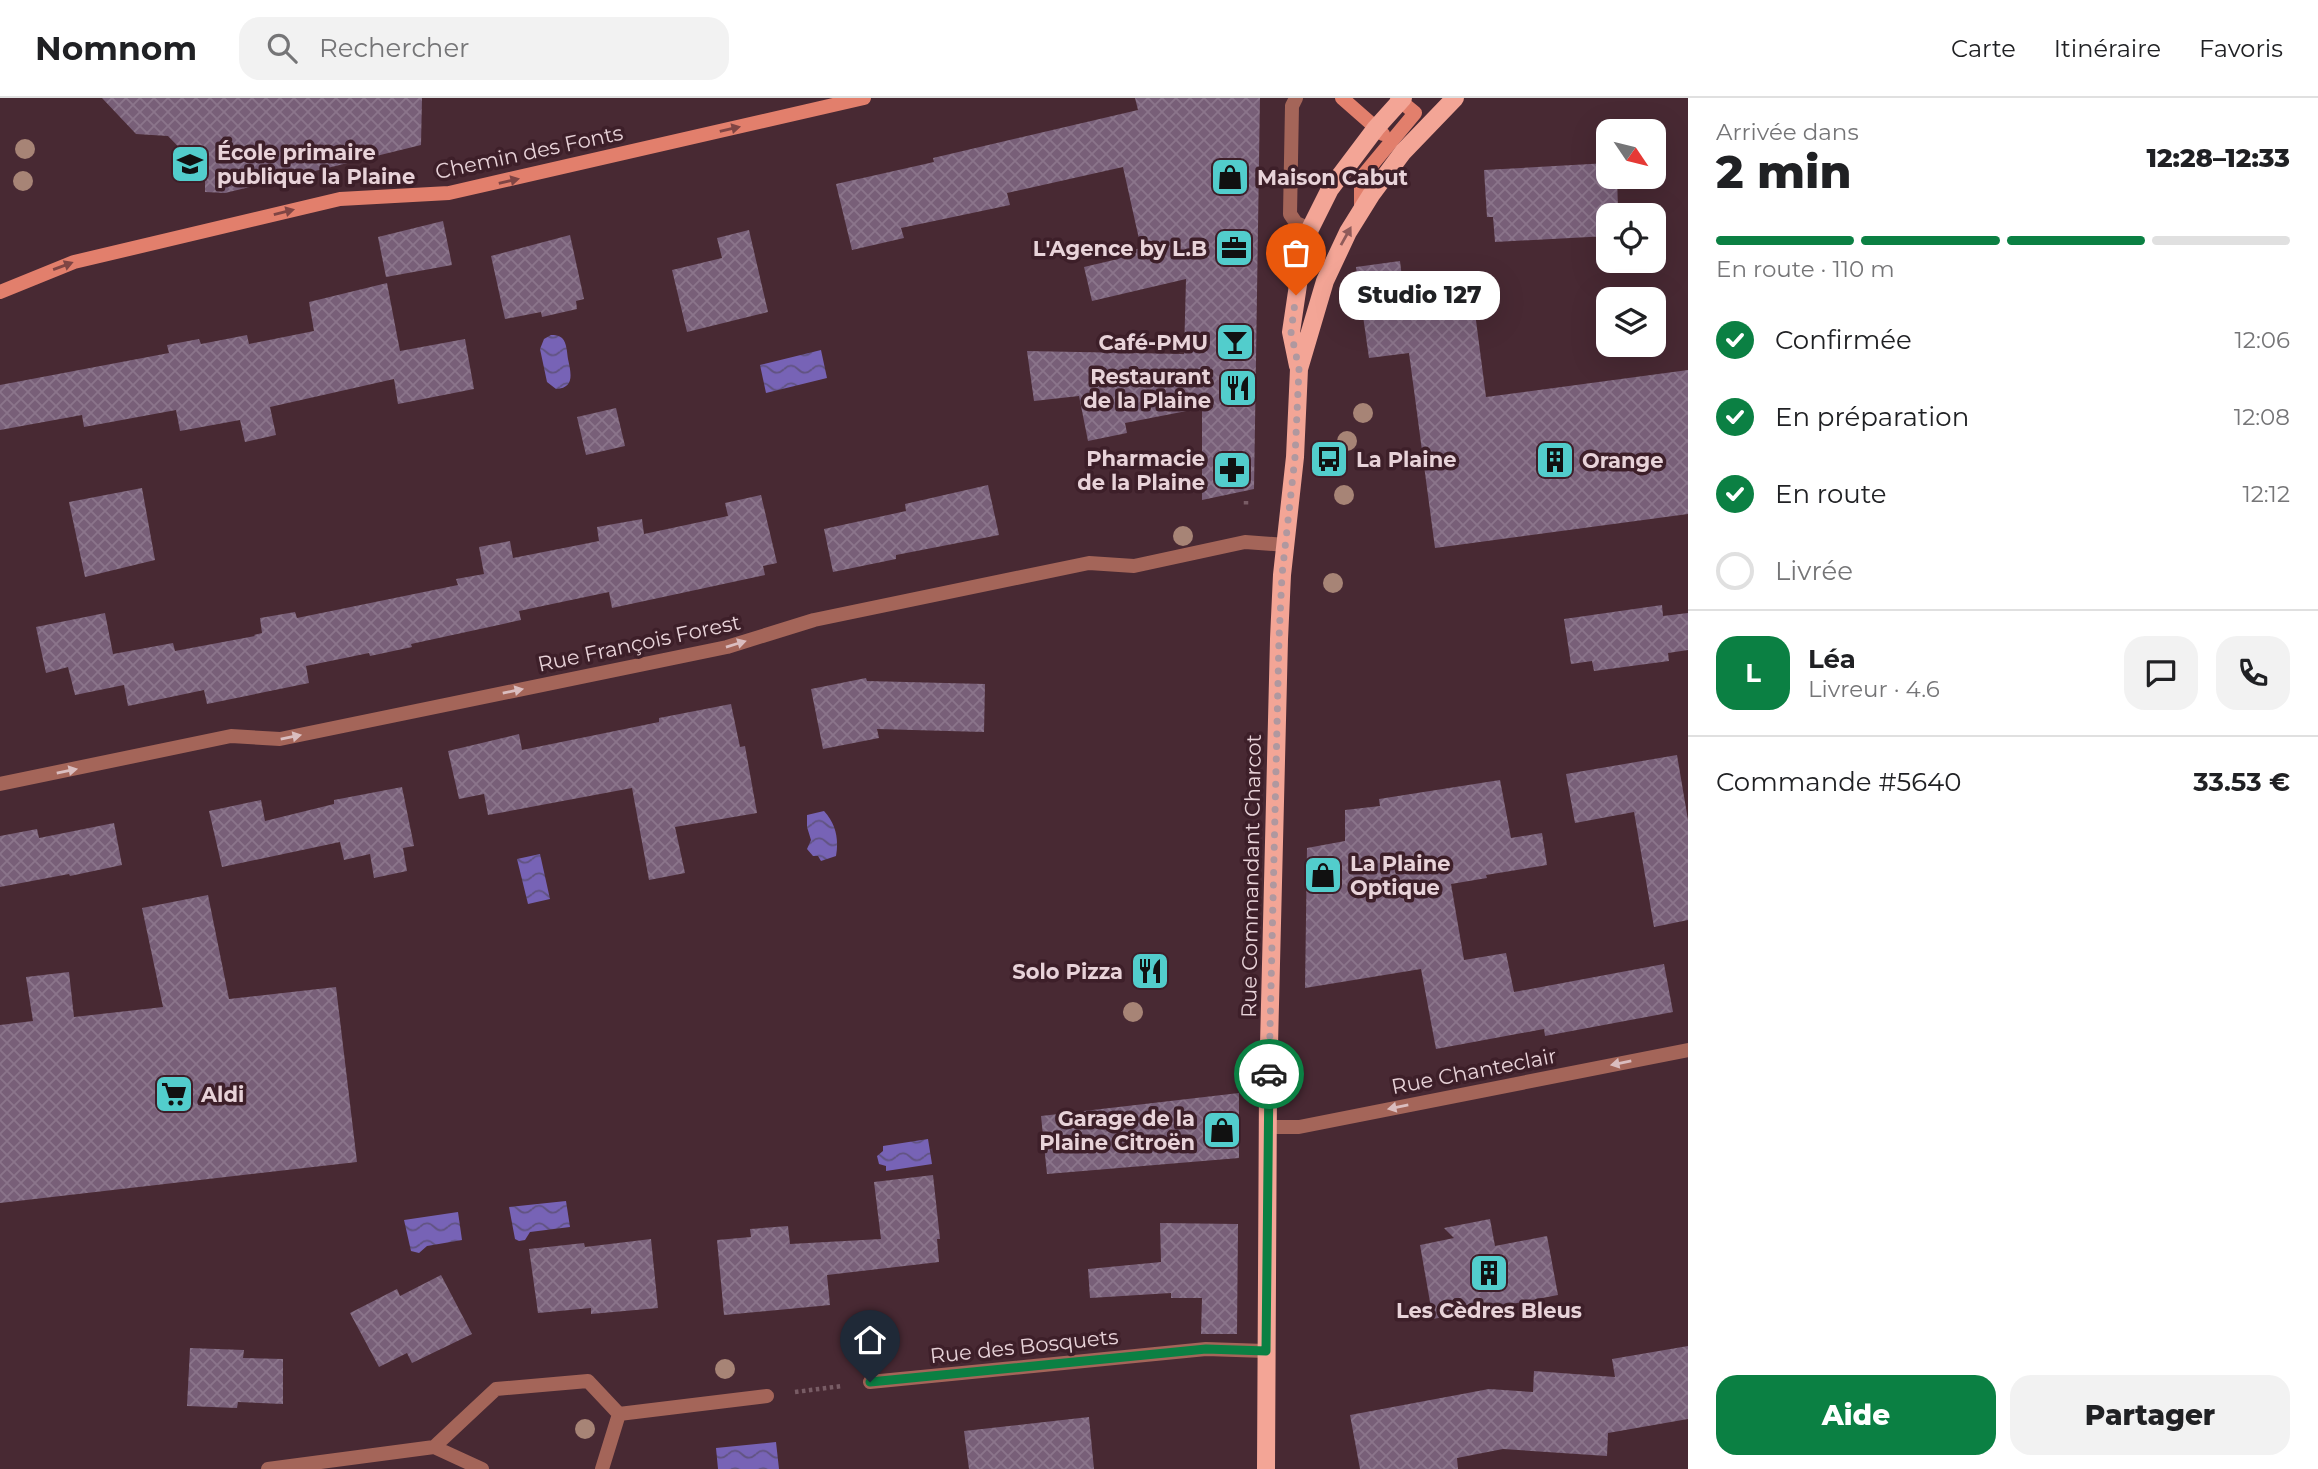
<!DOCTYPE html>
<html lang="fr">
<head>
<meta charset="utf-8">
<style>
	:root { --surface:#fff; --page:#f2f2f2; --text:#202124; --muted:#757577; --line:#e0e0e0; --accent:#0b8043 }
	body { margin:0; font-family:Montserrat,sans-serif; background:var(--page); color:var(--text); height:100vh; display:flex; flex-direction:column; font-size:26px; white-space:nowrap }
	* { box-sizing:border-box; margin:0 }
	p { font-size:23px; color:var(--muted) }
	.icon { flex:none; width:38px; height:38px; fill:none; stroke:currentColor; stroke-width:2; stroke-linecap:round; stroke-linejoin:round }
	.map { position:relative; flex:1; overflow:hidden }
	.side { display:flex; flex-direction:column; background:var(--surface); width:630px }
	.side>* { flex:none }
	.needle { width:46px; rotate:125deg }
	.fabs { position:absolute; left:1596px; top:21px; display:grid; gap:14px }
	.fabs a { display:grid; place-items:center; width:70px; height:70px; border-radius:14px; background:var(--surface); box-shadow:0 7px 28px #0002; font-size:35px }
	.pin { position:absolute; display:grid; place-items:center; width:60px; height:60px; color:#fff; margin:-72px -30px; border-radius:50% 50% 50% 0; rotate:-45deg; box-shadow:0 0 7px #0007 }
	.pin .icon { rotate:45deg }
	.courier { position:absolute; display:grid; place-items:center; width:70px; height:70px; margin:-35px; border:5px solid #0b8043; border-radius:50%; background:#fff; color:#222; box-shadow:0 2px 9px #0007 }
	.bubble { position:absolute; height:49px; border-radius:21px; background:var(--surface); box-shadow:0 7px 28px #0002; font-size:23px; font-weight:800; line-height:49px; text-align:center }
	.summary em { font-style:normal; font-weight:800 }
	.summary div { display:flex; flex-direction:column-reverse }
	.summary { display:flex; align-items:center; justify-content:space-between; height:119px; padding:0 28px }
	h1 { font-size:46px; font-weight:800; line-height:52px }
	.bar { display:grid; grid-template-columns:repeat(4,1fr); gap:10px 7px; align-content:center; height:84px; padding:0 28px }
	.bar i { height:9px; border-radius:5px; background:var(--line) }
	.bar .current { background:var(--accent) }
	.bar p { grid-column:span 4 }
	.line { display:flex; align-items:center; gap:18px; padding:0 28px; border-top:2px solid var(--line) }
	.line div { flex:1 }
	.round { display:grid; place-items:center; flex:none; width:74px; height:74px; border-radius:21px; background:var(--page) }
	ol { padding:0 28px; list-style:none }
	li { display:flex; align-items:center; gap:21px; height:77px }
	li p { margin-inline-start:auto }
	li .icon { padding:7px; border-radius:50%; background:var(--accent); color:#fff; stroke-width:4 }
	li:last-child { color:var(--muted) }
	li i { width:38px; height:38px; border:4px solid var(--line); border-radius:50% }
	.button { display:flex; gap:14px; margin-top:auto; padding:14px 28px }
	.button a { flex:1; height:80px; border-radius:21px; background:var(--accent); color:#fff; font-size:28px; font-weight:800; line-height:80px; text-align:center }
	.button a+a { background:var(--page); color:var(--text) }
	header { display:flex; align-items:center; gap:42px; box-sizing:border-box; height:98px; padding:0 35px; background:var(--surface); border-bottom:2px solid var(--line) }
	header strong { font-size:33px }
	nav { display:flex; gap:38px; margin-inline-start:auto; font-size:24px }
	.search { width:490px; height:63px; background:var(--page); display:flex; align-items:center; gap:18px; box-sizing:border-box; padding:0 24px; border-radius:21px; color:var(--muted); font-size:26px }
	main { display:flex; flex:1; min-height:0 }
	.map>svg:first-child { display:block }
	.water { fill:url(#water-waves) }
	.building { fill:url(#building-cross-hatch) }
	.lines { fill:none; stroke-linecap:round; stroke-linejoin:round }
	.path { stroke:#785c65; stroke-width:4.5; stroke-dasharray:3.5 3.5; stroke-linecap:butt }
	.street { stroke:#a46559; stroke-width:14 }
	.secondary { stroke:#e27f6c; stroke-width:14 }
	.primary { stroke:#f3a596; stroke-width:18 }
	.tree { fill:#a78476 }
	.oneway { fill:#7f4544 }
	.oneway2 { fill:#8f5b5a }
	.oneway3 { fill:#dabdbf }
	.done { stroke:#b0989f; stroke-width:7; stroke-dasharray:0 12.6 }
	.route { stroke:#0b8043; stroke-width:9 }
	.labels { text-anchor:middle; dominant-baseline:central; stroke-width:7; stroke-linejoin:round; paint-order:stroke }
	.poi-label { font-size:21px; font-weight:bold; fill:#e8d3d9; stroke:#3d1f29; text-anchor:start }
	.street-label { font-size:21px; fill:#e8d3d9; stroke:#3d1f29 }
</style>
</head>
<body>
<header>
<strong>Nomnom</strong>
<div class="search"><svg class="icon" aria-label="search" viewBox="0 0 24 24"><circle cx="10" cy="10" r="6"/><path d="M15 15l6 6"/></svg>Rechercher</div>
<nav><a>Carte</a><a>Itinéraire</a><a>Favoris</a></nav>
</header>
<main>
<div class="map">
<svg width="1688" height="1371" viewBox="0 0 1688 1371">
	<defs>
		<pattern id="water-waves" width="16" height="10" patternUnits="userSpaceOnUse" patternTransform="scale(1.75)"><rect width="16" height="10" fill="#7763b6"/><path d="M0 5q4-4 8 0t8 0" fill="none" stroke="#615381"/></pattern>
		<pattern id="building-cross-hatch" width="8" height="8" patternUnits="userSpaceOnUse" patternTransform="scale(1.75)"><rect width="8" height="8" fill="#785f78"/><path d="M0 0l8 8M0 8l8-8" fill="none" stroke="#8b758b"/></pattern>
	</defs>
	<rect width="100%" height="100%" fill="#482933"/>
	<path class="water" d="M551,237c4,0 7,0 11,3 5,5 5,15 6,21 3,14 7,29 -12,30l-9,-7 -7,-33 4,-10z
		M821,252l6,28 -61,15 -6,-28z
		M824,713c12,13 15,28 12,45l-15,5 -3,-5h-5l-6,-7 4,-9 -4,-13v-12z
		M540,756l10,45 -22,5 -11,-45z
		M928,1041l4,25 -46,7v-5l-7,-2 -2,-8 6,-5v-5z
		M566,1103l4,26 -40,5 -5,8 -6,1 -4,-2 -6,-32z
		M458,1114l4,28 -35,6 -8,7 -8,-2 -7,-31z
		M776,1344l3,27h-61l-2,-21z"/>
	<path class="building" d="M102,0h320l-1,47 -196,48 -20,-1v-18l-37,-38 -32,-2z
		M1135,0h125l-6,391 -52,11v-92l-77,15 2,10 -39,8 -9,-45 -45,5 -7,-50 157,3 2,-75 -94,22 -8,-34 34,-8 -1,-5 24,-6 -18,-81 -116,26 3,12 -109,23 3,10 -52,12 -16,-66 98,-22 -1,-4 205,-48z
		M1608,65v14h9l1,32h-5l1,6h-6v21l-113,6 -2,-25h-6l-3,-47z
		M443,123l9,44 -66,12 -8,-40z
		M749,132l19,82 -81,20 -15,-62 50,-12 -5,-20z
		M570,137l14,64 -8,2 1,8 -35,8 -1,-5 -36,7 -14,-63z
		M1400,163l7,58 67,-14 12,92 202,-27v144l-253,34 -26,-195 -40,5 -13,-91z
		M387,185l13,68 65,-12 9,50 -76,15 -4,-25 -124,28 6,28 -31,7 -5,-22 -60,11 -4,-21 -92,17 -2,-12 -82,15v-45l169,-32 -2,-8 32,-6 2,5 46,-9 2,9 65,-13 -5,-29z
		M616,310l9,38 -39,9 -9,-38z
		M988,387l11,50 -103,20v4l-63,13 -9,-43 82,-18 -1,-7z
		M142,390l13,72 -70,17 -16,-75z
		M761,397l16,68 -14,3 2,9 -153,33 -3,-16 -90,19 2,9 -110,24 1,3 -42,9 -1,-3 -63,13 3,17 -102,21 -3,-14 -76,16 -4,-21 -49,10 -7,-28 -22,6 -10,-46 69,-14 8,41 60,-11 2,8 80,-15 -1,-1 8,-2 -2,-15 35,-6 2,6 161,-33 -2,-6 28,-5 -5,-27 31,-6 3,17 86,-17 -2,-14 45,-8 2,15 84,-18 -3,-13z
		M1662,507l1,11 25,-3v37l-20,3 1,8 -75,10 -2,-10 -21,3 -7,-45z
		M866,580l1,3 118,3 -1,48 -107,-3 2,9 -56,11 -12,-60z
		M731,606l9,43 5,-1 12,67 -82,14 10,46 -36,7 -17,-92 -144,27 -4,-21 -25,5 -11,-48 71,-17 3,16 137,-28v-4z
		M1677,657l11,65v100l-34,7 -20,-115 -59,11 -9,-49z
		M1500,682l11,58 31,-5 5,32 -61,10 1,3 -36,6 13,76 42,-7 8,39 150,-28 9,48 -128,24 -1,-7 -108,20 -15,-80 -116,19 2,-140 38,-7v-31l35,-4 -1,-7z
		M402,689l12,59 -11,2 4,23 -33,7 -4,-24 -26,6 -4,-18 -118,25 -13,-56 52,-11 4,21 69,-17v-4z
		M114,725l8,42 -52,11 -1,-2 -69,13v-51l37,-7 2,9z
		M208,797l21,104 107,-12 21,175 -357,41v-178l33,-4 -7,-44 43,-5 5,45 89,-10 -21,-99z
		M1239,995v65l-192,16 -6,-58z
		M933,1077l7,64h-3l2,23 -112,13 3,30 -106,10 -7,-75 34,-3 -1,-8 38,-3 2,18 91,-5 -7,-57z
		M1490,1121l5,27 52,-10 11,59 -125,24 -13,-74 34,-7 -10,-10z
		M1160,1125l78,1 -1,110h-36l1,-36h-31v-5l-81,5 -2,-29 73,-7z
		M651,1141l7,69 -67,6v-6l-53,5 -9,-64 55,-6 1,4z
		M441,1177l31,59 -60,29 -5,-10 -28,14 -29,-54 47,-24 3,7z
		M1688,1248v73l-80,14 -1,23 -104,-7 -46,9 1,11h-98l-10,-54 139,-26 44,3 1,-21 81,6 -3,-18z
		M190,1250l54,2 -1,8 40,1v45l-45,-2 -1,6 -50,-2z
		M1089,1319l5,52h-125l-5,-38z"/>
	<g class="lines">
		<path class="path" d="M1246,403v4
			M795,1294l47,-6"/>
		<path class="street" d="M1296,0l-4,8 -2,108 6,9 14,6
			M0,686l231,-48 49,3 447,-92 87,-27 275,-57 45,3 111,-24 41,3
			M1268,1029h31l389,-77
			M870,1284l336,-33 60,2
			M619,1316l148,-18
			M268,1371l166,-22
			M482,1371l-48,-22 62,-58 92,-8 31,33
			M602,1371l17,-55"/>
		<path class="secondary" d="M1342,0l41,36
			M1361,111v-31l54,-65 -18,-15
			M0,194l74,-30 266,-63 109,-6 415,-95"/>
		<path class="primary" d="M1298,268l-7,-34 11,-74 8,-29 20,-40 46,-61 27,-30
			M1266,1371l2,-383 11,-447 3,-64 13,-118 4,-88 26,-88 23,-49 23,-37 32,-43 52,-54"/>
	</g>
	<g class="tree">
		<circle cx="25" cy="51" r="10"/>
		<circle cx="23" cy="83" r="10"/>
		<circle cx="1363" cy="315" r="10"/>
		<circle cx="1347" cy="343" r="10"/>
		<circle cx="1344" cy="397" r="10"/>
		<circle cx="1183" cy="438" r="10"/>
		<circle cx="1333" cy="485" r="10"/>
		<circle cx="1133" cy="914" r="10"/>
		<circle cx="725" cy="1271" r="10"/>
		<circle cx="585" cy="1331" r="10"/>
	</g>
	<defs><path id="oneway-solid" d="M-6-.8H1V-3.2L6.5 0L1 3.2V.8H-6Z" transform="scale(1.75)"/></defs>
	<g class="oneway">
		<use href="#oneway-solid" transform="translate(730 31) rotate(-13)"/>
		<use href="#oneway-solid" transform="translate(509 83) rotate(-13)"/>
		<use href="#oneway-solid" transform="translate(284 114) rotate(-14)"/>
		<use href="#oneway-solid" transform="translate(63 168) rotate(-20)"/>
	</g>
	<use class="oneway2" href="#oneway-solid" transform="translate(1346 138) rotate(-61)"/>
	<g class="oneway3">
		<use href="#oneway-solid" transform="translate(736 546) rotate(-17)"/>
		<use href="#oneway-solid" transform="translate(513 593) rotate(-12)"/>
		<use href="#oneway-solid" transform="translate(291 639) rotate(-11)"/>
		<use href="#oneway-solid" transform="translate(67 673) rotate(-12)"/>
		<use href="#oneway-solid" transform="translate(1621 965) rotate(169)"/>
		<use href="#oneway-solid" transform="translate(1398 1009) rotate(169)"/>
	</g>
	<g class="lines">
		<path class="done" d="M1269,976l10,-435 3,-64 13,-118 4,-88 -8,-37 5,-37"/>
		<path class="route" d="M870,1284l336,-33 60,2 3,-277"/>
	</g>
	<defs>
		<symbol id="school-square" viewBox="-11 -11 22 22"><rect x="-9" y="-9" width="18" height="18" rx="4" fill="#52cdcc" stroke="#3d1f29"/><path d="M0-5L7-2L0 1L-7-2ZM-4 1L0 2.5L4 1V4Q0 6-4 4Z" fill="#111"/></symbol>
		<symbol id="shop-square" viewBox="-11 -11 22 22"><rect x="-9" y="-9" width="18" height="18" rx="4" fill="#52cdcc" stroke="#3d1f29"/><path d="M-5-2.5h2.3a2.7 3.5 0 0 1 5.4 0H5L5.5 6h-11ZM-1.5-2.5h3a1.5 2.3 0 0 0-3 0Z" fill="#111"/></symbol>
		<symbol id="office-square" viewBox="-11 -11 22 22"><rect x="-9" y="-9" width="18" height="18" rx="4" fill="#52cdcc" stroke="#3d1f29"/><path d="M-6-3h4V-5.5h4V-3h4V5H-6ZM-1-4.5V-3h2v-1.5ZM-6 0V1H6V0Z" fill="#111"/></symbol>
		<symbol id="bar-square" viewBox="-11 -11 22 22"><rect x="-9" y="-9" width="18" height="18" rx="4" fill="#52cdcc" stroke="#3d1f29"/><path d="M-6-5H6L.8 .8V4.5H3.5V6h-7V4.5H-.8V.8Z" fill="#111"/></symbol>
		<symbol id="restaurant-square" viewBox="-11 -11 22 22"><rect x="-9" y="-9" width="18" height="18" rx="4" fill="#52cdcc" stroke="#3d1f29"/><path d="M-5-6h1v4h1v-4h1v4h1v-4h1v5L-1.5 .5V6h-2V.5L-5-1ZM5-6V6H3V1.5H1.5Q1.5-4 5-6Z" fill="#111"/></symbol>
		<symbol id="bus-square" viewBox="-11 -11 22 22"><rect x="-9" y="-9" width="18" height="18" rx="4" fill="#52cdcc" stroke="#3d1f29"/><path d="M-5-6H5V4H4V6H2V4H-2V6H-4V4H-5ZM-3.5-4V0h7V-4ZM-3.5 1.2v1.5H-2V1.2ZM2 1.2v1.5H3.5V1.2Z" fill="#111"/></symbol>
		<symbol id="building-square" viewBox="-11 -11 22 22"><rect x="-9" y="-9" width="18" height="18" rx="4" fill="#52cdcc" stroke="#3d1f29"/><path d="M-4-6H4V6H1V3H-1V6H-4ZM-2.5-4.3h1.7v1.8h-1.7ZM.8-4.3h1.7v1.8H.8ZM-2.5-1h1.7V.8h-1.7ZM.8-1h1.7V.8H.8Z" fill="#111"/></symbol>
		<symbol id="pharmacy-square" viewBox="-11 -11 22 22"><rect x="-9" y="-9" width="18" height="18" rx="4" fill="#52cdcc" stroke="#3d1f29"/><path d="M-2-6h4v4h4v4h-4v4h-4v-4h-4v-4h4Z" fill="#111"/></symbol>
		<symbol id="supermarket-square" viewBox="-11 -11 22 22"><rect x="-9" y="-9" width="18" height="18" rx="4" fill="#52cdcc" stroke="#3d1f29"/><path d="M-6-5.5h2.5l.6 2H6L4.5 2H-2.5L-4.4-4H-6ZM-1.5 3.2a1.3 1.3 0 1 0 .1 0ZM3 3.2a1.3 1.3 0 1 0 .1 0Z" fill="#111"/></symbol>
	</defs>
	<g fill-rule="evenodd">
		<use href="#school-square" x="168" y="44" width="44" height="44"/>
		<use href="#shop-square" x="1208" y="57" width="44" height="44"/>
		<use href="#office-square" x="1212" y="128" width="44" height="44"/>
		<use href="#bar-square" x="1213" y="222" width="44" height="44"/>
		<use href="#restaurant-square" x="1216" y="268" width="44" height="44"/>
		<use href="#bus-square" x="1307" y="339" width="44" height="44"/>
		<use href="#building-square" x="1533" y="340" width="44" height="44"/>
		<use href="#pharmacy-square" x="1210" y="350" width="44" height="44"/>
		<use href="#shop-square" x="1301" y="755" width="44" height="44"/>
		<use href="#restaurant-square" x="1128" y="851" width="44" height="44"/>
		<use href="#supermarket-square" x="152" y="974" width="44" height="44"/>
		<use href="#shop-square" x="1200" y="1010" width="44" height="44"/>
		<use href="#building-square" x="1467" y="1153" width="44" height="44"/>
	</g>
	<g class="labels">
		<g class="poi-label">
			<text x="217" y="54">École primaire<tspan x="217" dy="24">publique la Plaine</tspan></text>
			<text x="1257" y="79">Maison Cabut</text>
			<text x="1207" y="150" text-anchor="end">L'Agence by L.B</text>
			<text x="1208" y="244" text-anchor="end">Café-PMU</text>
			<text x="1211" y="278" text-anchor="end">Restaurant<tspan x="1211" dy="24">de la Plaine</tspan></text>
			<text x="1205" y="360" text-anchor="end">Pharmacie<tspan x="1205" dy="24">de la Plaine</tspan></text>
			<text x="1356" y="361">La Plaine</text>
			<text x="1582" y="362">Orange</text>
			<text x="1350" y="765">La Plaine<tspan x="1350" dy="24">Optique</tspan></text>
			<text x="1123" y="873" text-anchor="end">Solo Pizza</text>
			<text x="201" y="996">Aldi</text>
			<text x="1195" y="1020" text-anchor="end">Garage de la<tspan x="1195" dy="24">Plaine Citroën</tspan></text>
			<text x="1489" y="1212" text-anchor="middle">Les Cèdres Bleus</text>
		</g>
		<g class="street-label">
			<text transform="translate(529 54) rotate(-12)">Chemin des Fonts</text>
			<text transform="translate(639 545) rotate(-12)">Rue François Forest</text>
			<text transform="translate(1251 778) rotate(-89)">Rue Commandant Charcot</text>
			<text transform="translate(1474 973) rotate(-11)">Rue Chanteclair</text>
			<text transform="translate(1024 1248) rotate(-6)">Rue des Bosquets</text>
		</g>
	</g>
</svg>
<div class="fabs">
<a><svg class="needle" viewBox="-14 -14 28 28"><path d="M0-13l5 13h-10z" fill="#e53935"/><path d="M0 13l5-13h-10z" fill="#757577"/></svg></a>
<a><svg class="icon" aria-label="locate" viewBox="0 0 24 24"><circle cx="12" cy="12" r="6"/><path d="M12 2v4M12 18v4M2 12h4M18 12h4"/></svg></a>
<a><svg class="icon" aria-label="layers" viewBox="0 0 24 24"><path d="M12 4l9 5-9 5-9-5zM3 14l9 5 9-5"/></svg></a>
</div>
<div class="pin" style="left:1296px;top:197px;background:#ea580c"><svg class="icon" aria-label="bag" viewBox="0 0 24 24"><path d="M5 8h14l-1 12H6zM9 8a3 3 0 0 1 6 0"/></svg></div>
<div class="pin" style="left:870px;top:1284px;background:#1f2937"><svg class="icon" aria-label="home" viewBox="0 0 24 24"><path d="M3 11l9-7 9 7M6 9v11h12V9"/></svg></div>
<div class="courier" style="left:1269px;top:976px"><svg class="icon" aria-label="car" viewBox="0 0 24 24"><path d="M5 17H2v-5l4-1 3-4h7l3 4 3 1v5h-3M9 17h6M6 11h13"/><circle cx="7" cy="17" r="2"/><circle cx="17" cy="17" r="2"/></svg></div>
<div class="bubble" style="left:1339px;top:173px;width:161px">Studio 127</div>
</div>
<section class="side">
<div class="summary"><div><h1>2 min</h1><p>Arrivée dans</p></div><em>12:28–12:33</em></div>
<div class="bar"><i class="current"></i><i class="current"></i><i class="current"></i><i></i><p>En route · 110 m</p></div>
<ol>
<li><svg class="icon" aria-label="check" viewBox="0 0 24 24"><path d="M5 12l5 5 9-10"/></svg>Confirmée<p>12:06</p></li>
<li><svg class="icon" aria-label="check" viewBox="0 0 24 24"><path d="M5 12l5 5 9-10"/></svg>En préparation<p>12:08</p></li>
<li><svg class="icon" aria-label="check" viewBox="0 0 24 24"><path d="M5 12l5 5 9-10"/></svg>En route<p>12:12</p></li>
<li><i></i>Livrée</li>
</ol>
<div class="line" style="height:126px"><b class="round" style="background:var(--accent);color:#fff">L</b><div><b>Léa</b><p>Livreur · 4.6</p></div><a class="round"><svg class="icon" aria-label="chat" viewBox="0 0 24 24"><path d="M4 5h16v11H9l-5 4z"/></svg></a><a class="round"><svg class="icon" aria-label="phone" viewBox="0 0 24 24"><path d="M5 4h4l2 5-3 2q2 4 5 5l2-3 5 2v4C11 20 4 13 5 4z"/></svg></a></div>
<div class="line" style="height:91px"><div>Commande #5640</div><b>33.53 €</b></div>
<div class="button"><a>Aide</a><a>Partager</a></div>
</section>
</main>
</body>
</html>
